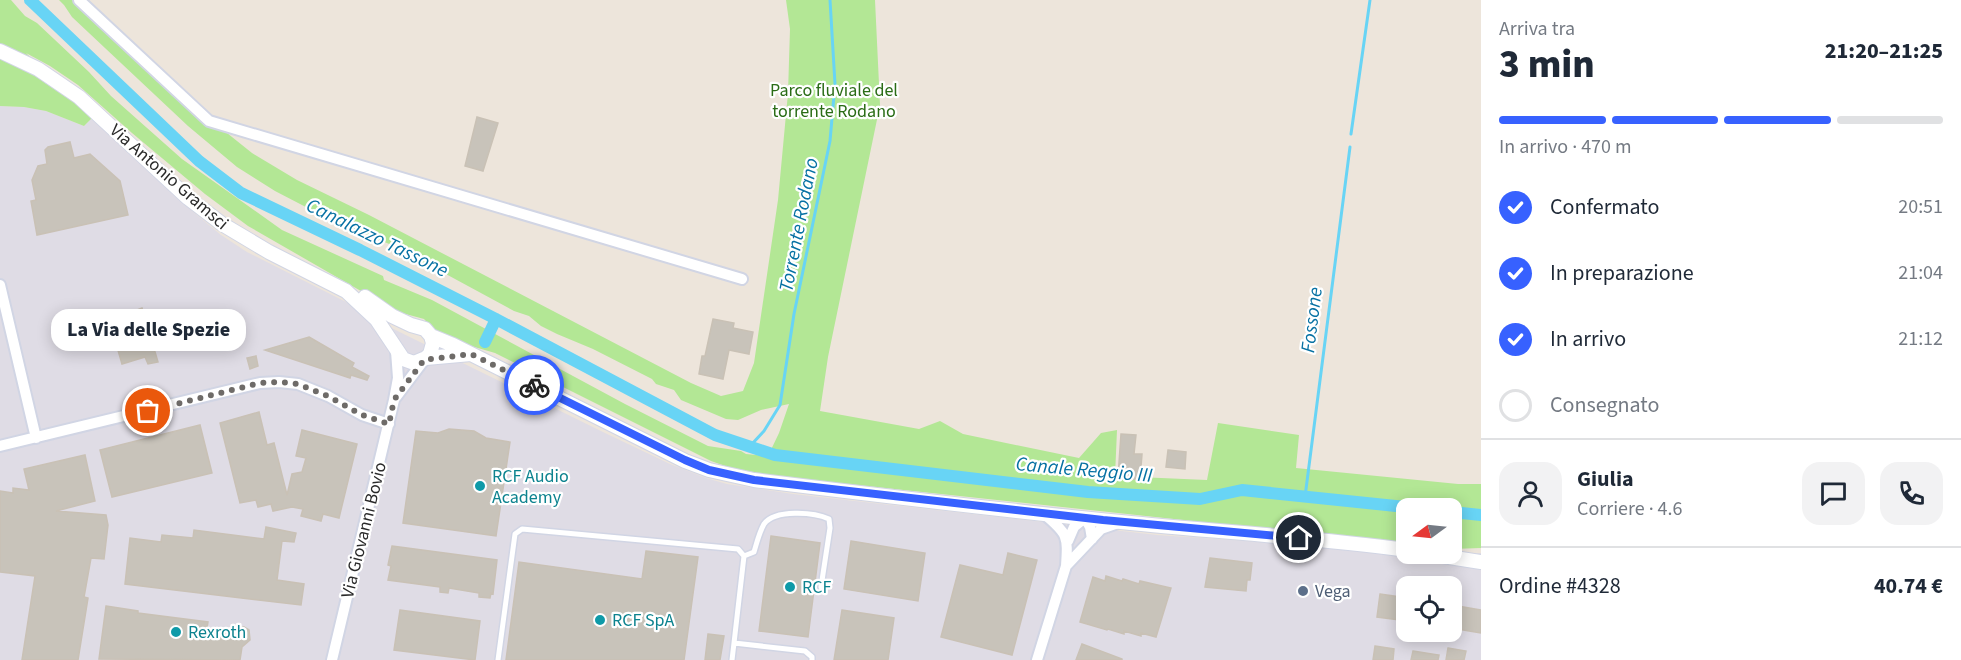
<!DOCTYPE html>
<html lang="it">
<head>
<meta charset="utf-8">
<style>
	:root { --surface:#fff; --page:#f2f2f3; --text:#1f2937; --muted:#747a83; --line:#e0e1e3; --accent:#3761ff }
	body { margin:0; font-family:"Source Sans 3",sans-serif; background:var(--page); color:var(--text); height:100vh; display:flex; flex-direction:column; font-size:22px; white-space:nowrap }
	* { box-sizing:border-box; margin:0 }
	p { font-size:20px; color:var(--muted) }
	.icon { flex:none; width:33px; height:33px; fill:none; stroke:currentColor; stroke-width:2; stroke-linecap:round; stroke-linejoin:round }
	.map { position:relative; flex:1; overflow:hidden }
	.panel { display:flex; flex-direction:column; background:var(--surface); width:480px }
	.panel>* { flex:none }
	.needle { width:39px; rotate:255deg }
	.controls { position:absolute; left:1396px; top:498px; display:grid; gap:12px }
	.controls a { display:grid; place-items:center; width:66px; height:66px; border-radius:12px; background:var(--surface); box-shadow:0 3px 15px #0003; font-size:30px }
	.pin { position:absolute; display:grid; place-items:center; width:51px; height:51px; color:#fff; margin:-26px; border:3px solid #fff; border-radius:50%; box-shadow:0 2px 6px #0007 }
	.courier { position:absolute; display:grid; place-items:center; width:60px; height:60px; margin:-30px; border:4px solid #3761ff; border-radius:50%; background:#fff; color:#222; box-shadow:0 2px 8px #0007 }
	.bubble { position:absolute; height:42px; border-radius:18px; background:var(--surface); box-shadow:0 3px 15px #0003; font-size:20px; font-weight:800; line-height:42px; text-align:center }
	.summary em { font-style:normal; font-weight:800 }
	.summary div { display:flex; flex-direction:column-reverse }
	.summary { display:flex; align-items:center; justify-content:space-between; height:102px; padding:0 18px }
	h1 { font-size:39px; font-weight:800; line-height:45px }
	.bar { display:grid; grid-template-columns:repeat(4,1fr); gap:9px 6px; align-content:center; height:72px; padding:0 18px }
	.bar i { height:8px; border-radius:4px; background:var(--line) }
	.bar .active { background:var(--accent) }
	.bar p { grid-column:span 4 }
	.line { display:flex; align-items:center; gap:15px; padding:0 18px; border-top:2px solid var(--line) }
	.line div { flex:1 }
	.round { display:grid; place-items:center; flex:none; width:63px; height:63px; border-radius:18px; background:var(--page) }
	ol { padding:0 18px; list-style:none }
	li { display:flex; align-items:center; gap:18px; height:66px }
	li p { margin-inline-start:auto }
	li .icon { padding:6px; border-radius:50%; background:var(--accent); color:#fff; stroke-width:4 }
	li:last-child { color:var(--muted) }
	li i { width:33px; height:33px; border:3px solid var(--line); border-radius:50% }
	main { display:flex; flex:1; min-height:0 }
	.map>svg:first-child { display:block }
	.industrial { fill:#dfdce5; fill-rule:evenodd }
	.green { fill:#b3e795 }
	.lines { fill:none; stroke-linecap:round; stroke-linejoin:round }
	.stream { stroke:#68d4f5; stroke-width:3 }
	.canal { stroke:#68d4f5; stroke-width:12 }
	.building { fill:#c8c3ba; stroke:#c9c1b5; stroke-width:1.5 }
	.lane-casing { stroke:#d1d5e4; stroke-width:8 }
	.street-casing { stroke:#d1d5e4; stroke-width:14 }
	.secondary-casing { stroke:#d1d5e4; stroke-width:16 }
	.lane { stroke:#fff; stroke-width:5 }
	.street { stroke:#fff; stroke-width:10 }
	.secondary { stroke:#fff; stroke-width:14 }
	.done { stroke:#6e6b68; stroke-width:6; stroke-dasharray:0 10.8 }
	.route { stroke:#3761ff; stroke-width:8 }
	.culture-dot { fill:#0f9aa8; stroke:#fff; stroke-width:2 }
	.service-dot { fill:#5c6f8a; stroke:#fff; stroke-width:2 }
	.labels { text-anchor:middle; dominant-baseline:central; stroke-width:4.5; stroke-linejoin:round; paint-order:stroke }
	.park-label { font-size:18px; fill:#2a6c16; stroke:#fff }
	.street-label { font-size:18px; fill:#2a2a2a; stroke:#fff }
	.culture-label { font-size:18px; fill:#0d838f; stroke:#fff; text-anchor:start }
	.service-label { font-size:18px; fill:#4e5e75; stroke:#fff; text-anchor:start }
	.water-label { font-size:20px; font-style:italic; fill:#0671a3; stroke:#fff }
</style>
</head>
<body>
<main>
<div class="map">
<svg width="1481" height="660" viewBox="0 0 1481 660">
	<rect width="100%" height="100%" fill="#ede5db"/>
	<path class="industrial" d="M0,106l24,1 22,4 38,15 8,-8 100,93 29,24 26,17 99,50 17,12 242,119 65,31 36,14 21,6 66,10 364,41 250,17v2l54,1 20,-2v107h-1481zM1407,586h45v46h-45z"/>
	<path class="green" d="M0,0h11l14,16 12,7 52,49 22,24 71,63 100,71 101,46 1,4 48,20 193,104 83,42 33,5 5,3 22,2 11,-23 10,-29 -28,6 -23,10 -12,-1 -45,-19 -7,-10 -18,-6 -4,-5 -59,-30 -36,-15 -16,-8 -12,-10 -15,-5 -83,-45 -18,-7 -7,-8 -79,-33 -52,-27 -38,-24 -49,-41 -116,-109 -8,-12 -5,-5h18l145,129 30,24 45,27 72,35 322,168 30,13 22,-5 11,-28 24,-163 10,-107 2,-64 -4,-29h89l5,105 -52,252 -8,54 99,18 21,-8 23,13 116,24 22,-25 16,-3 -2,46 92,4 11,-57 81,12 -3,33 162,16h23v64l-29,1v-41h-45v36l-634,-68 -45,-9 -17,-6 -216,-108 -41,-12 -20,-11 -10,-11 -22,-6 -15,-7 -139,-80 -43,-32 -73,-61 -54,-48 -28,-19 -24,-13 66,65 -8,8 -38,-15 -22,-4 -24,-1z"/>
	<g class="lines">
		<path class="stream" d="M1351,134l19,-134
			M751,445l13,-14 16,-26 14,-91 36,-173 5,-57 -5,-84
			M1305,497l45,-350"/>
		<path class="canal" d="M30,0l169,161 42,32 119,57 136,69 219,116 60,20 313,37 112,7 42,-9 173,18
			M485,342l11,-23
			M1452,512l29,3"/>
	</g>
	<path class="building" d="M477,117l21,6 -15,48 -18,-5z
		M70,142l4,16 16,-4 30,27 8,34 -91,20 -6,-34 5,-1 -4,-20 6,-14 9,-2 -2,-14 3,-3z
		M142,308l16,54 -10,2 -3,-7 -23,7 -11,-38 23,-7 -2,-7z
		M713,319l21,4 -1,5 20,4 -4,22 -20,-4 -6,29 -24,-5 3,-18h3z
		M309,337l45,26 -2,4 17,9 -2,4 -16,-5 -1,3 -85,-28z
		M256,356l2,10 -8,3 -3,-11z
		M259,412l8,33 7,-2 13,52 5,-21 10,-2 4,-14 -10,-2 6,-26 55,14 -18,74 -16,-4 -2,7 -20,-5 2,-7 -11,-2 -19,4 -2,-7 -13,3 -2,-7 -16,3 -20,-80z
		M200,425l12,48 -100,24 -12,-47z
		M449,429l25,2 12,7 24,4 -14,94 -93,-13 13,-92 22,2z
		M1121,434l15,1 -2,19h8l-2,26 -22,-3z
		M1168,450l18,2 -1,17 -19,-2z
		M85,455l10,46 -39,10 50,4 2,10 -4,34 -13,-1 -7,39 4,1 -10,62h-56l13,-84 -35,-4v-81l13,2v-5l16,2 -5,-21z
		M266,527l30,6 -2,9 -12,-1 -5,39 27,4 -3,21 -176,-21 5,-46 31,4 1,-7 31,3 1,-8 70,9z
		M771,536l49,7 -12,94 -49,-6z
		M851,541l74,12 -7,48 -74,-12z
		M392,546l105,14 -4,34 -2,-1 -1,5 -11,-1v-4l-30,-5 -1,5 -8,-1v-5l-52,-7 3,-14 -3,-1z
		M646,551l52,6 -14,103h-178l13,-98 123,17z
		M1008,553l29,7 -25,95 -71,-18 19,-72 43,10z
		M1210,558l42,5 -2,17h-3l-1,11 -41,-4z
		M1106,576l16,5 1,-2 16,5 1,-3 31,7 -15,49 -15,-4v3l-17,-5v3l-16,-5 -1,1 -27,-8 13,-45 12,4z
		M1380,594l27,4v23l-30,-4z
		M1452,605l29,5v23l-29,-5z
		M106,606l32,5v2l70,9 -1,6 24,4 6,-5h7l5,3 1,10 -8,7 -2,13 -141,-1z
		M400,610l80,11 -5,39 -81,-10z
		M842,610l52,8 -6,42h-54z
		M708,634l16,2 -4,24h-15z
		M1082,644l40,15v1h-46z
		M1375,646l19,3 -1,11h-20z
		M1448,648l18,3 -2,9h-18z
		M1413,651l26,4 -1,5h-27z"/>
	<g class="lines">
		<defs>
			<path id="lane" d="M744,556l10,-4c3,-10 5,-19 10,-28 11,-15 50,-12 65,-5l1,9 -9,59
				M498,660l17,-126 7,-5 216,20 6,7 -10,87 71,8 7,6v3
				M732,660l2,-17"/>
			<path id="street" d="M79,0l130,121 533,158
				M0,285l36,153
				M396,397l28,-37
				M0,446l260,-63 19,-1 19,2 30,12 34,19 27,9
				M1044,514c24,20 24,22 22,52
				M1068,541l6,-14 11,-9 5,9 2,12
				M332,660l62,-260 4,-22 -2,-27
				M1037,660l29,-94 35,-37 17,-6"/>
			<path id="secondary" d="M0,51l38,18 41,28 109,101 34,26 47,28 77,39 31,29 26,39 11,4 12,-5 45,-4
				M365,297l27,19 19,9 14,4 6,7 2,7 -3,11 -4,4
				M431,336l22,9 232,116 24,9 45,10c122,15 245,30 367,42 95,10 191,15 286,28
				M1430,554l51,8"/>
		</defs>
		<use href="#lane" class="lane-casing"/>
		<use href="#street" class="street-casing"/>
		<use href="#secondary" class="secondary-casing"/>
		<use href="#lane" class="lane"/>
		<use href="#street" class="street"/>
		<use href="#secondary" class="secondary"/>
	</g>
	<g class="lines">
		<path class="done" d="M148,411l112,-28 19,-1 19,2 30,12 34,19 27,9 5,-24 30,-40 47,-6 63,31"/>
		<path class="route" d="M534,385l151,75 24,10 45,10 349,40 196,18"/>
	</g>
	<g class="culture-dot">
		<circle cx="480" cy="486" r="6"/>
		<circle cx="790" cy="587" r="6"/>
		<circle cx="600" cy="620" r="6"/>
		<circle cx="176" cy="632" r="6"/>
	</g>
	<circle class="service-dot" cx="1303" cy="591" r="6"/>
	<g class="labels">
		<g class="park-label">
			<text x="834" y="90">Parco fluviale del<tspan x="834" dy="21">torrente Rodano</tspan></text>
		</g>
		<g class="street-label">
			<text transform="translate(169 177) rotate(41)">Via Antonio Gramsci</text>
			<text transform="translate(364 530) rotate(-76)">Via Giovanni Bovio</text>
		</g>
		<g class="culture-label">
			<text x="492" y="476">RCF Audio<tspan x="492" dy="21">Academy</tspan></text>
			<text x="802" y="587">RCF</text>
			<text x="612" y="620">RCF SpA</text>
			<text x="188" y="632">Rexroth</text>
		</g>
		<g class="service-label">
			<text x="1315" y="591">Vega</text>
		</g>
		<g class="water-label">
			<text transform="translate(799 225) rotate(-79)">Torrente Rodano</text>
			<text transform="translate(377 238) rotate(26)">Canalazzo Tassone</text>
			<text transform="translate(1312 320) rotate(-83)">Fossone</text>
			<text transform="translate(1084 470) rotate(5)">Canale Reggio III</text>
		</g>
	</g>
</svg>
<div class="controls">
<a><svg class="needle" viewBox="-14 -14 28 28"><path d="M0-13l5 13h-10z" fill="#e53935"/><path d="M0 13l5-13h-10z" fill="#747a83"/></svg></a>
<a><svg class="icon" aria-label="locate" viewBox="0 0 24 24"><circle cx="12" cy="12" r="6"/><path d="M12 2v4M12 18v4M2 12h4M18 12h4"/></svg></a>
</div>
<div class="pin" style="left:148px;top:411px;background:#ea580c"><svg class="icon" aria-label="bag" viewBox="0 0 24 24"><path d="M5 8h14l-1 12H6zM9 8a3 3 0 0 1 6 0"/></svg></div>
<div class="pin" style="left:1299px;top:538px;background:#1f2937"><svg class="icon" aria-label="home" viewBox="0 0 24 24"><path d="M3 11l9-7 9 7M6 9v11h12V9"/></svg></div>
<div class="courier" style="left:534px;top:385px"><svg class="icon" aria-label="bike" viewBox="0 0 24 24"><circle cx="6" cy="16" r="4"/><circle cx="18" cy="16" r="4"/><path d="M6 16l4-8h5l3 8M10 8l3 8H6M13 5h3"/></svg></div>
<div class="bubble" style="left:51px;top:309px;width:195px">La Via delle Spezie</div>
</div>
<section class="panel">
<div class="summary"><div><h1>3 min</h1><p>Arriva tra</p></div><em>21:20–21:25</em></div>
<div class="bar"><i class="active"></i><i class="active"></i><i class="active"></i><i></i><p>In arrivo · 470 m</p></div>
<ol>
<li><svg class="icon" aria-label="check" viewBox="0 0 24 24"><path d="M5 12l5 5 9-10"/></svg>Confermato<p>20:51</p></li>
<li><svg class="icon" aria-label="check" viewBox="0 0 24 24"><path d="M5 12l5 5 9-10"/></svg>In preparazione<p>21:04</p></li>
<li><svg class="icon" aria-label="check" viewBox="0 0 24 24"><path d="M5 12l5 5 9-10"/></svg>In arrivo<p>21:12</p></li>
<li><i></i>Consegnato</li>
</ol>
<div class="line" style="height:108px"><a class="round"><svg class="icon" aria-label="person" viewBox="0 0 24 24"><circle cx="12" cy="8" r="4"/><path d="M4 21q1-7 8-7t8 7"/></svg></a><div><b>Giulia</b><p>Corriere · 4.6</p></div><a class="round"><svg class="icon" aria-label="chat" viewBox="0 0 24 24"><path d="M4 5h16v11H9l-5 4z"/></svg></a><a class="round"><svg class="icon" aria-label="phone" viewBox="0 0 24 24"><path d="M5 4h4l2 5-3 2q2 4 5 5l2-3 5 2v4C11 20 4 13 5 4z"/></svg></a></div>
<div class="line" style="height:78px"><div>Ordine #4328</div><b>40.74 €</b></div>
</section>
</main>
</body>
</html>
